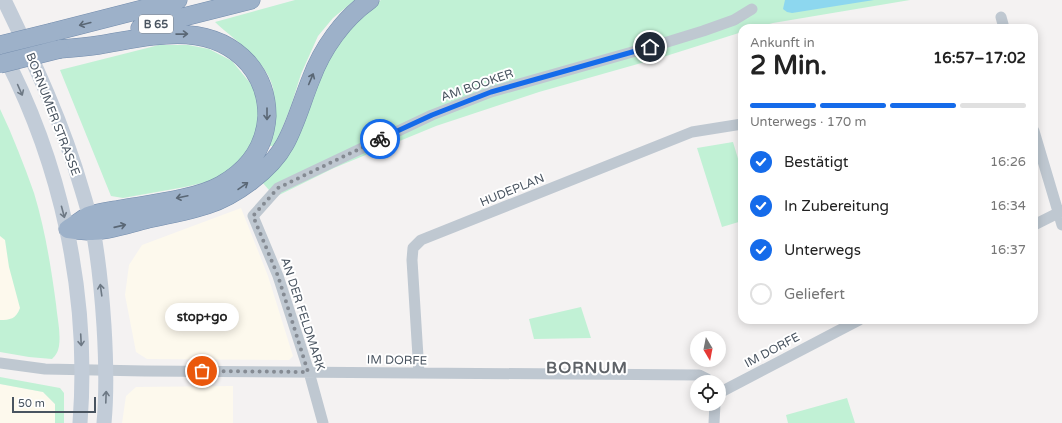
<!DOCTYPE html>
<html lang="de">
<head>
<meta charset="utf-8">
<style>
	:root { --surface:#fff; --page:#f2f2f2; --text:#222; --muted:#767676; --line:#e0e0e0; --accent:#156bea }
	body { margin:0; font-family:"Varela Round",sans-serif; background:var(--page); color:var(--text); height:100vh; display:flex; flex-direction:column; font-size:15px; white-space:nowrap }
	* { box-sizing:border-box; margin:0 }
	p { font-size:13px; color:var(--muted) }
	.icon { flex:none; width:22px; height:22px; fill:none; stroke:currentColor; stroke-width:2; stroke-linecap:round; stroke-linejoin:round }
	.map { position:relative; flex:1; overflow:hidden }
	.side { position:absolute; left:738px; top:24px; width:300px; height:300px; display:flex; flex-direction:column; background:var(--surface); border-radius:12px; box-shadow:0 2px 10px #0003 }
	.side>* { flex:none }
	.needle { width:26px; rotate:170deg }
	.buttons { position:absolute; left:690px; top:331px; display:grid; gap:8px }
	.buttons a { display:grid; place-items:center; width:36px; height:36px; border-radius:50%; background:var(--surface); box-shadow:0 2px 10px #0003; font-size:20px }
	.scale { position:absolute; left:12px; bottom:10px; width:84px; box-sizing:border-box; padding-left:4px; border:2px solid #495460; border-top:0; font-size:11px; line-height:14px; white-space:nowrap; color:#495460; -webkit-text-stroke:3px #fff; paint-order:stroke }
	.pin { position:absolute; display:grid; place-items:center; width:34px; height:34px; color:#fff; margin:-17px; border:2px solid #fff; border-radius:50%; box-shadow:0 1px 4px #0007 }
	.courier { position:absolute; display:grid; place-items:center; width:40px; height:40px; margin:-20px; border:3px solid #156bea; border-radius:50%; background:#fff; color:#222; box-shadow:0 1px 5px #0007 }
	.bubble { position:absolute; height:28px; border-radius:14px; background:var(--surface); box-shadow:0 2px 10px #0003; font-size:13px; font-weight:700; line-height:28px; text-align:center }
	.head em { font-style:normal; font-weight:700 }
	.head div { display:flex; flex-direction:column-reverse }
	.head { display:flex; align-items:center; justify-content:space-between; height:68px; padding:0 12px }
	h1 { font-size:26px; font-weight:700; line-height:30px }
	.bar { display:grid; grid-template-columns:repeat(4,1fr); gap:6px 4px; align-content:center; height:48px; padding:0 12px }
	.bar i { height:5px; border-radius:3px; background:var(--line) }
	.bar .selected { background:var(--accent) }
	.bar p { grid-column:span 4 }
	ol { padding:0 12px; list-style:none }
	li { display:flex; align-items:center; gap:12px; height:44px }
	li p { margin-inline-start:auto }
	li .icon { padding:4px; border-radius:50%; background:var(--accent); color:#fff; stroke-width:4 }
	li:last-child { color:var(--muted) }
	li i { width:22px; height:22px; border:2px solid var(--line); border-radius:50% }
	.map>svg:first-child { display:block }
	.commercial { fill:#fdf9ed }
	.green { fill:#c1f1d5 }
	.water { fill:#8dd7ef }
	.lines { fill:none; stroke-linecap:round; stroke-linejoin:round }
	.trunk-casing { stroke:#748dad; stroke-width:19 }
	.minor { stroke:#bfc8d1; stroke-width:11 }
	.secondary { stroke:#c2ccd8; stroke-width:15 }
	.trunk { stroke:#9db1c9; stroke-width:18 }
	.trunk-bridge-casing { stroke:#748dad; stroke-width:19; stroke-linecap:butt }
	.trunk-bridge { stroke:#9db1c9; stroke-width:18 }
	.oneway { stroke:#5a6775 }
	.oneway2 { stroke:#6d7884 }
	.done { stroke:#858b93; stroke-width:4; stroke-dasharray:0 7.2 }
	.route { stroke:#156bea; stroke-width:5 }
	.labels { text-anchor:middle; dominant-baseline:central; stroke-width:4; stroke-linejoin:round; paint-order:stroke }
	.shield { fill:#fff; stroke:#808790; stroke-width:1 }
	.shield-label { font-size:11px; font-weight:bold; fill:#495460 }
	.street-label { font-size:12px; fill:#495460; stroke:#fff }
	.district-label { font-size:16px; font-weight:bold; letter-spacing:1px; fill:#5e6267; stroke:#fff }
</style>
</head>
<body>
<div class="map">
<svg width="1062" height="423" viewBox="0 0 1062 423">
	<rect width="100%" height="100%" fill="#f4f2f2"/>
	<path class="commercial" d="M0,198l28,141 -28,-5z
		M241,208l27,68 25,80 -4,4 -142,-1 -11,-7 -11,-57 4,-30 13,-20z
		M0,384l43,8 12,12v19h-55z
		M233,386v37h-111l4,-27 10,-9z"/>
	<path class="green" d="M295,0h60l-22,18 -15,18 -17,38 -10,32 -16,40h-7c3,-18 8,-39 5,-58 -6,-27 -39,-48 -58,-66z
		M381,0h529l-137,23 -18,5h-13v4l-76,24 -127,36 -103,34 -102,42 -59,29 -13,-15 77,-142 33,-34z
		M159,45h29l21,4 23,12 23,28 5,25 -3,20 -9,22 -33,24 -30,7 -62,11 -12,-2 -51,-126z
		M0,109c13,27 24,56 34,84 11,36 17,74 22,111 1,13 5,28 3,42 -1,6 -3,9 -7,13l-23,-2 -29,-5v-32c10,0 16,-1 20,-12l-11,-41 -4,-27 -5,-4z
		M733,142l9,30v49l-20,6 -25,-79z
		M581,307l10,31 -57,1 -5,-20z
		M0,377l60,11 4,5v30h-9v-19l-12,-12 -43,-8z
		M847,398l8,25h-67l-2,-8z"/>
	<path class="water" d="M785,0h89l-82,13 -5,-1 -4,-3z"/>
	<g class="lines">
		<defs>
			<path id="trunk" d="M140,28l111,-28
				M53,32l125,-32
				M60,49c13,-1 26,-2 39,-4 50,-8 109,-26 149,18 13,15 19,32 19,53 -2,32 -19,54 -46,69 -25,14 -71,19 -100,24 -10,2 -24,3 -33,7 -7,4 -13,9 -20,13
				M68,229c8,1 16,2 24,2 17,0 39,-8 56,-12 20,-4 40,-8 59,-14 28,-9 64,-35 78,-61 11,-20 17,-43 26,-65 11,-30 32,-60 59,-79"/>
		</defs>
		<use href="#trunk" class="trunk-casing"/>
		<path class="minor" d="M1001,17l3,11
			M1034,131l28,94
			M1034,225l28,-14
			M0,363l45,6 100,2 554,4 8,4 2,3
			M419,373l-7,-113 1,-12 8,-8 271,-108 50,-8
			M719,393l140,-73
			M323,423l-14,-51 -31,-96 -25,-60 25,-28 154,-73 59,-23 173,-49 39,-12 31,-11 18,-11
			M714,423l1,-19"/>
		<path class="secondary" d="M4,0c30,62 59,124 78,190 4,13 8,27 11,40 6,32 9,65 11,96 2,33 3,65 0,97
			M0,47c61,114 90,246 80,376"/>
		<use href="#trunk" class="trunk"/>
		<defs>
			<path id="trunk-bridge" d="M0,45l53,-13
				M0,64l60,-15"/>
		</defs>
		<use href="#trunk-bridge" class="trunk-bridge-casing"/>
		<use href="#trunk-bridge" class="trunk-bridge"/>
	</g>
	<defs><path id="oneway-shaft" d="M-6 0H5M1.5-3L5.5 0L1.5 3" fill="none" stroke-width="1.6" stroke-linecap="round" stroke-linejoin="round"/></defs>
	<g class="oneway">
		<use href="#oneway-shaft" transform="translate(85 24) rotate(166)"/>
		<use href="#oneway-shaft" transform="translate(182 34) rotate(-1)"/>
		<use href="#oneway-shaft" transform="translate(311 79) rotate(-67)"/>
		<use href="#oneway-shaft" transform="translate(267 114) rotate(90)"/>
		<use href="#oneway-shaft" transform="translate(243 186) rotate(-35)"/>
		<use href="#oneway-shaft" transform="translate(182 197) rotate(168)"/>
		<use href="#oneway-shaft" transform="translate(120 226) rotate(-13)"/>
	</g>
	<g class="oneway2">
		<use href="#oneway-shaft" transform="translate(20 90) rotate(66)"/>
		<use href="#oneway-shaft" transform="translate(63 212) rotate(75)"/>
		<use href="#oneway-shaft" transform="translate(101 290) rotate(-98)"/>
		<use href="#oneway-shaft" transform="translate(81 340) rotate(87)"/>
		<use href="#oneway-shaft" transform="translate(106 397) rotate(-88)"/>
	</g>
	<g class="lines">
		<path class="done" d="M202,371l106,1 -30,-96 -25,-60 25,-28 102,-49"/>
		<path class="route" d="M380,139l52,-24 59,-23 159,-45"/>
	</g>
	<g class="labels">
		<rect class="shield" x="139" y="15" width="34" height="18" rx="3"/>
		<g class="shield-label">
			<text x="156" y="24">B 65</text>
		</g>
		<g class="street-label">
			<text transform="translate(477 85) rotate(-19)">AM BOOKER</text>
			<text transform="translate(53 114) rotate(69)">BORNUMER STRASSE</text>
			<text transform="translate(512 190) rotate(-22)">HUDEPLAN</text>
			<text transform="translate(303 314) rotate(72)">AN DER FELDMARK</text>
			<text transform="translate(772 350) rotate(-28)">IM DORFE</text>
			<text transform="translate(397 360) rotate(1)">IM DORFE</text>
		</g>
		<g class="district-label">
			<text x="587" y="368">BORNUM</text>
		</g>
	</g>
</svg>
<div class="buttons">
<a><svg class="needle" viewBox="-14 -14 28 28"><path d="M0-13l5 13h-10z" fill="#e53935"/><path d="M0 13l5-13h-10z" fill="#767676"/></svg></a>
<a><svg class="icon" aria-label="locate" viewBox="0 0 24 24"><circle cx="12" cy="12" r="6"/><path d="M12 2v4M12 18v4M2 12h4M18 12h4"/></svg></a>
</div>
<div class="scale">50 m</div>
<div class="pin" style="left:202px;top:371px;background:#ea580c"><svg class="icon" aria-label="bag" viewBox="0 0 24 24"><path d="M5 8h14l-1 12H6zM9 8a3 3 0 0 1 6 0"/></svg></div>
<div class="pin" style="left:650px;top:47px;background:#1f2937"><svg class="icon" aria-label="home" viewBox="0 0 24 24"><path d="M3 11l9-7 9 7M6 9v11h12V9"/></svg></div>
<div class="courier" style="left:380px;top:139px"><svg class="icon" aria-label="bike" viewBox="0 0 24 24"><circle cx="6" cy="16" r="4"/><circle cx="18" cy="16" r="4"/><path d="M6 16l4-8h5l3 8M10 8l3 8H6M13 5h3"/></svg></div>
<div class="bubble" style="left:165px;top:303px;width:74px">stop+go</div>
<section class="side">
<div class="head"><div><h1>2 Min.</h1><p>Ankunft in</p></div><em>16:57–17:02</em></div>
<div class="bar"><i class="selected"></i><i class="selected"></i><i class="selected"></i><i></i><p>Unterwegs · 170 m</p></div>
<ol>
<li><svg class="icon" aria-label="check" viewBox="0 0 24 24"><path d="M5 12l5 5 9-10"/></svg>Bestätigt<p>16:26</p></li>
<li><svg class="icon" aria-label="check" viewBox="0 0 24 24"><path d="M5 12l5 5 9-10"/></svg>In Zubereitung<p>16:34</p></li>
<li><svg class="icon" aria-label="check" viewBox="0 0 24 24"><path d="M5 12l5 5 9-10"/></svg>Unterwegs<p>16:37</p></li>
<li><i></i>Geliefert</li>
</ol>
</section>
</div>
</body>
</html>
